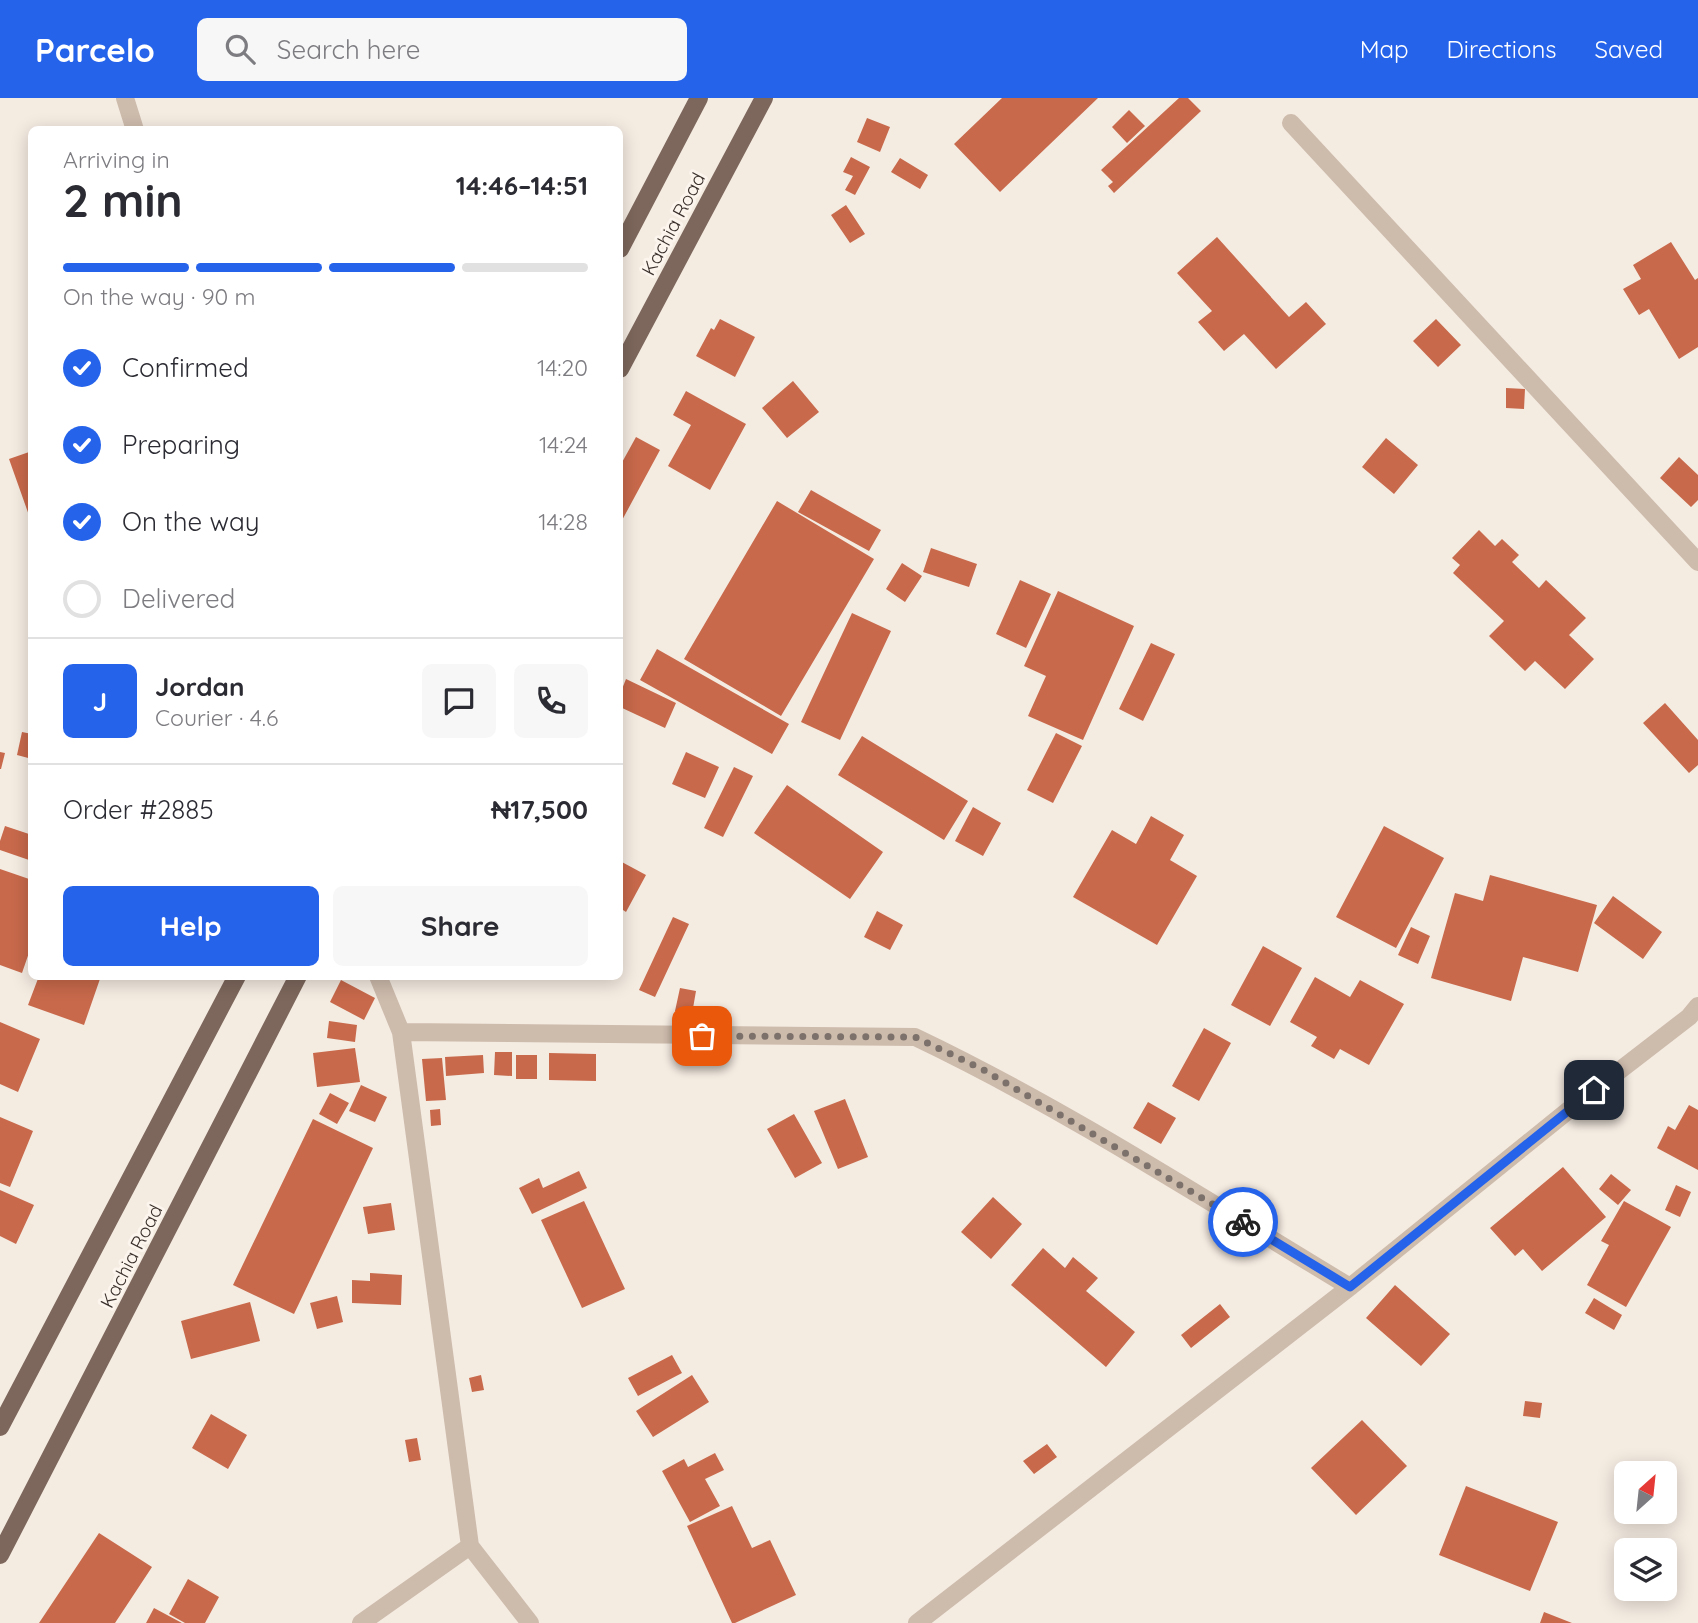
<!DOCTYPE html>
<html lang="en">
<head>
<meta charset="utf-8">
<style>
	:root { --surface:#fff; --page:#f7f7f7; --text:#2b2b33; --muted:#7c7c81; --line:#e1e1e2; --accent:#2563eb }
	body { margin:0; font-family:Quicksand,sans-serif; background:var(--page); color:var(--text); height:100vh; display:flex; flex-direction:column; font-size:26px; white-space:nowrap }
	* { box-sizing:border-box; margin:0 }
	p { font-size:23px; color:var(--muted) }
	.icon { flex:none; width:38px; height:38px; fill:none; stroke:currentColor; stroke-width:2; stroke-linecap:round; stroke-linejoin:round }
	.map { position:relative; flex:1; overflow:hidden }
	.drawer { position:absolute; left:28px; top:28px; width:595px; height:854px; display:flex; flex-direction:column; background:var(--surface); border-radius:10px; box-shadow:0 4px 18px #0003 }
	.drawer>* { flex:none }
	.needle { width:46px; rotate:27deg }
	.fabs { position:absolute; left:1614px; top:1363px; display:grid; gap:14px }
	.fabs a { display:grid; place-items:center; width:63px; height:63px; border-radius:10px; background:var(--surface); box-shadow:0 4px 18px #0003; font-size:35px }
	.pin { position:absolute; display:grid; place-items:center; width:60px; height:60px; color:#fff; margin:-30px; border-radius:14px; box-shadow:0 4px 10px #0006 }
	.courier { position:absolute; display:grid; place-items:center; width:70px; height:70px; margin:-35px; border:5px solid #2563eb; border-radius:50%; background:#fff; color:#222; box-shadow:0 2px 9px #0007 }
	.summary em { font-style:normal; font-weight:800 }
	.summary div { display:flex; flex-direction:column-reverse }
	.summary { display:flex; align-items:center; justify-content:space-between; height:119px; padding:0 35px }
	h1 { font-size:46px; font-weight:800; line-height:52px }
	.bar { display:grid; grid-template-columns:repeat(4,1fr); gap:10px 7px; align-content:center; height:84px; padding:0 35px }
	.bar i { height:9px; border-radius:5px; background:var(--line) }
	.bar .selected { background:var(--accent) }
	.bar p { grid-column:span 4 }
	.line { display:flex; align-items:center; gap:18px; padding:0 35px; border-top:2px solid var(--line) }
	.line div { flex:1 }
	.round { display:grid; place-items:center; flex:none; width:74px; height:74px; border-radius:10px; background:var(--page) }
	ol { padding:0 35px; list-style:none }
	li { display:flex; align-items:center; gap:21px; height:77px }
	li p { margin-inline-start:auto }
	li .icon { padding:7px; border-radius:50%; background:var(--accent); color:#fff; stroke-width:4 }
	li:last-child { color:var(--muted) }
	li i { width:38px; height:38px; border:4px solid var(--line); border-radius:50% }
	.button { display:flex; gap:14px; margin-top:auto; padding:14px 35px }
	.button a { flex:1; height:80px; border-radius:10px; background:var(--accent); color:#fff; font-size:28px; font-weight:800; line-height:80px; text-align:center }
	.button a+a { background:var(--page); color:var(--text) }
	header { display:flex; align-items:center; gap:42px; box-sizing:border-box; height:98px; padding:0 35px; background:var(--accent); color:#fff }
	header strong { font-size:33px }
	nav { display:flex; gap:38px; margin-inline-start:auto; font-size:24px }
	.search { width:490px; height:63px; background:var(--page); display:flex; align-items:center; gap:18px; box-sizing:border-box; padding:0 24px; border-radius:10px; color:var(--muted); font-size:26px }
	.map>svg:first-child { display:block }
	.building { fill:#c8694b }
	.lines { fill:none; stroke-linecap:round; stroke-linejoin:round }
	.minor { stroke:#cdbbac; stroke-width:18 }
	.major { stroke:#7d675c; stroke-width:18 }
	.done { stroke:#7c716b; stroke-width:7; stroke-dasharray:0 12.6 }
	.route { stroke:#2563eb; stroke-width:9 }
	.labels { text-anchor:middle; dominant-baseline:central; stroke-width:6; stroke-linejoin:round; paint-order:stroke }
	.street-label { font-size:19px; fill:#3b302b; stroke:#fbf5ee }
</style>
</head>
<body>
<header>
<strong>Parcelo</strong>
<div class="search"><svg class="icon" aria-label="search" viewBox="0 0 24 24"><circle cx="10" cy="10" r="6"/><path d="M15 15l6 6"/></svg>Search here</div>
<nav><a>Map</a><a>Directions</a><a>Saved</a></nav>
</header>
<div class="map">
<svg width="1698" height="1525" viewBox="0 0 1698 1525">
	<rect width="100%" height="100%" fill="#f4ebe1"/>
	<path class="building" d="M1002,0h96l-98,94 -46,-48z
		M1179,0h9l13,13 -87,82 -6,-7 5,-4 -12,-12z
		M1129,12l16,16 -18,17 -15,-16z
		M867,20l23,9 -10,25 -23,-10z
		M851,59l19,10 -15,28 -10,-5 8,-14 -10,-4z
		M900,60l28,17 -8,14 -29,-17z
		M846,107l19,29 -15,9 -19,-28z
		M1217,139l72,80 17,-15 20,22 -50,45 -32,-35 -20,17 -26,-29 14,-11 -35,-38z
		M1671,144l24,38 3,-2v69l-19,12 -30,-50 -10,6 -16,-26 18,-10 -8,-14z
		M720,221l35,18 -20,40 -39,-21 15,-28 3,2z
		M1436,221l25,26 -23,22 -25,-26z
		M793,283l26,31 -32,26 -25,-30z
		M1506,290l19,1 -1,20 -18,-1z
		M686,293l60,33 -36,66 -42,-24 23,-41 -18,-10z
		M636,339l24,13 -40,74v-58z
		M1386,340l32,27 -24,29 -32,-27z
		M32,353v70h-1l-22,-62z
		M1679,359l19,18v25l-7,7 -31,-29z
		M811,392l70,40 -12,21 -71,-39z
		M777,403l97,58 -93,157 -97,-57z
		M1479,432l16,16 7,-7 17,16 -7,7 27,26 7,-8 40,38 -17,17 25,24 -29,30 -30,-28 -10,10 -36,-35 15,-15 -51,-48 7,-8 -8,-7z
		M931,450l46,16 -8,23 -46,-15z
		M902,465l20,13 -17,26 -19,-13z
		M1020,482l31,14 -25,54 -30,-14z
		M1058,493l76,35 -51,114 -55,-24 18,-40 -22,-10z
		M852,515l39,18 -51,109 -39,-18z
		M1151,545l24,11 -32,67 -24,-12z
		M657,551l132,75 -17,30 -132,-74z
		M626,581l50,24 -11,25 -45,-21v-13z
		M1665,605l33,37v25l-9,8 -46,-50z
		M22,634l10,2v25l-15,-4z
		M1056,635l26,13 -29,57 -26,-13z
		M862,638l106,65 -24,39 -106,-65z
		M0,654l5,1 -4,16h-1z
		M686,654l33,15 -14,31 -33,-14z
		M734,669l19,9 -30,61 -19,-9z
		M787,687l96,67 -33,47 -96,-66z
		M973,709l28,16 -18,33 -28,-15z
		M1151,718l33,19 -14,25 27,16 -40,69 -84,-48 39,-67 24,14z
		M5,728l27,9v18l-3,7 -29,-10v-9z
		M1384,728l60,32 -48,90 -60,-31z
		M620,763l26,14 -20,37 -6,-4z
		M0,771l32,11v64l-10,29 -22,-8z
		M1490,777l107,30 -19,67 -55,-15 -12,44 -80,-23 24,-85 28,8z
		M1613,798l49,36 -19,27 -49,-36z
		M877,813l26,14 -13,25 -26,-13z
		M673,819l16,7 -34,73 -16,-7z
		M1411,829l19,9 -12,28 -20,-9z
		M1263,848l39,22 -32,58 -39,-21z
		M39,878h62l-17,49 -56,-20z
		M1315,879l35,20 10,-17 44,24 -35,61 -29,-16 -6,10 -23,-13 6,-9 -27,-15z
		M341,882l34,18 -11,22 -34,-18z
		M680,890l16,3 -4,23 -17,-3z
		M329,923l28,4 -2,17 -28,-4z
		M0,924l40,17 -22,53 -18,-8z
		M1204,930l27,15 -32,58 -27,-15z
		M355,950l5,34 -43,5 -4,-34z
		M495,954h17v24l-18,-1z
		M549,955l47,1v27l-47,-1z
		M483,957l1,18 -38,3 -1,-19z
		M516,957h21v24h-21z
		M442,960l4,42 -20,1 -4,-42z
		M361,987l26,12 -12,25 -26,-11z
		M330,995l19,10 -12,21 -18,-10z
		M845,1001l23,58 -30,12 -24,-58z
		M1148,1004l28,16 -15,26 -28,-16z
		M1689,1007l9,5v60l-41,-22 11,-22 7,4z
		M440,1011l1,16 -10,1 -1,-16z
		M794,1016l28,49 -27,15 -28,-49z
		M0,1019l33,14 -23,56 -10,-4z
		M313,1021l60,29 -79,166 -61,-29z
		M1563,1069l43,50 -64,54 -19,-22 -8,7 -25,-28z
		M579,1073l8,17 -55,26 -13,-26 20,-10 4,10z
		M1611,1076l20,16 -13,15 -19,-16z
		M1676,1087l15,7 -11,25 -15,-7z
		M0,1092l34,15 -18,39 -16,-8z
		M993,1099l29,27 -31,35 -30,-27z
		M584,1103l41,88 -43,19 -41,-88z
		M1624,1103l47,26 -45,80 -39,-22 22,-40 -8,-4z
		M391,1105l4,27 -27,4 -5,-27z
		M1043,1150l22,20 8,-11 25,21 -12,13 49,41 -29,35 -95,-82z
		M370,1175l32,2 -1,30 -49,-2v-23l18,1z
		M1395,1187l55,49 -29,32 -55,-48z
		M337,1198l6,26 -26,7 -7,-26z
		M1594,1200l28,17 -8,15 -29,-17z
		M250,1204l10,39 -69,18 -10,-38z
		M1220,1206l10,13 -39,31 -10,-13z
		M672,1257l10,18 -44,23 -10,-18z
		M481,1277l3,15 -12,2 -3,-14z
		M692,1277l17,27 -56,35 -17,-26z
		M1525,1303l17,2 -2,15 -17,-2z
		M211,1316l36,21 -19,34 -36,-21z
		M1362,1322l45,46 -51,49 -45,-47z
		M417,1340l4,22 -12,2 -4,-22z
		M1047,1346l10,13 -23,17 -11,-13z
		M715,1355l9,17 -19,9 15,27 -30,16 -28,-51 22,-12 4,8z
		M1466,1388l92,36 -28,69 -91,-36z
		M732,1408l20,42 18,-8 26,55 -61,28h-3l-45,-97z
		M99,1435l53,34 -37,56h-76z
		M188,1481l31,18 -14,26h-20l-16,-9z
		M154,1510l28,15h-36z
		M1544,1514l28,11h-32z"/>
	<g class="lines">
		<path class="minor" d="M125,0l10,32
			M1291,25l407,439
			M378,878l23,56 69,514 60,77
			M401,934l514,5c151,72 292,164 435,250
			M361,1525l109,-77
			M917,1525l433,-336 225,-182 114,-88 9,-11"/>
		<path class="major" d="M620,151l79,-151
			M620,271l144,-271
			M0,1329l237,-451
			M0,1457l298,-579"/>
	</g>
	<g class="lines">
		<path class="done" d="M702,938l213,1 67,32 261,153"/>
		<path class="route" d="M1243,1124l107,65 244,-197"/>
	</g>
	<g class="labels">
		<g class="street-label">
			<text transform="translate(673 126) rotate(-62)">Kachia Road</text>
			<text transform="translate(131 1158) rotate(-63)">Kachia Road</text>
		</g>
	</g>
</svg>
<div class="fabs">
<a><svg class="needle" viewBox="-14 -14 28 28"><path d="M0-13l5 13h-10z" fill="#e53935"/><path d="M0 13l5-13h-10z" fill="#7c7c81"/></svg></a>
<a><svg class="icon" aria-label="layers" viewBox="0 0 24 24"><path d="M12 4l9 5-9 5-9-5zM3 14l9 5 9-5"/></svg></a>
</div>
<div class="pin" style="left:702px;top:938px;background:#ea580c"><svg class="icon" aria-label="bag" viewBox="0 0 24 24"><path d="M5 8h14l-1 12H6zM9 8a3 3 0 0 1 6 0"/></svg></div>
<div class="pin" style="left:1594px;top:992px;background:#1f2937"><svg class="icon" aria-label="home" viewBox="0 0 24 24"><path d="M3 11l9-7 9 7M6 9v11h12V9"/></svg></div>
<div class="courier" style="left:1243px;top:1124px"><svg class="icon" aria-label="bike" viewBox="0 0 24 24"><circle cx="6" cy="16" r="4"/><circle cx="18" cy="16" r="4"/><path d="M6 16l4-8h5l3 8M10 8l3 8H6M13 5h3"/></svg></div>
<section class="drawer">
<div class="summary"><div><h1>2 min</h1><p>Arriving in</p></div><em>14:46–14:51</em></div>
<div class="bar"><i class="selected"></i><i class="selected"></i><i class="selected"></i><i></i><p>On the way · 90 m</p></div>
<ol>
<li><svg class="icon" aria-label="check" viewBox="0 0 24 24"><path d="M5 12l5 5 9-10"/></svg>Confirmed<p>14:20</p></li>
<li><svg class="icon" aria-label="check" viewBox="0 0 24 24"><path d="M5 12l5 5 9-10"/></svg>Preparing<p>14:24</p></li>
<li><svg class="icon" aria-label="check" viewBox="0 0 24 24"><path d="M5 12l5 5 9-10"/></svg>On the way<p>14:28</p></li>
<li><i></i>Delivered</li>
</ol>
<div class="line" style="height:126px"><b class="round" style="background:var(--accent);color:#fff">J</b><div><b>Jordan</b><p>Courier · 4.6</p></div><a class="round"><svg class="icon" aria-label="chat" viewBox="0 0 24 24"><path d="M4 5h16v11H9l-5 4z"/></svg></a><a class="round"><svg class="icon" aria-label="phone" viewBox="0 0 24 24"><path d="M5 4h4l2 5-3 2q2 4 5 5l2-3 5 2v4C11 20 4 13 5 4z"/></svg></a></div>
<div class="line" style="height:91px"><div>Order #2885</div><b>₦17,500</b></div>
<div class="button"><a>Help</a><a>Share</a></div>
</section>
</div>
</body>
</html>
